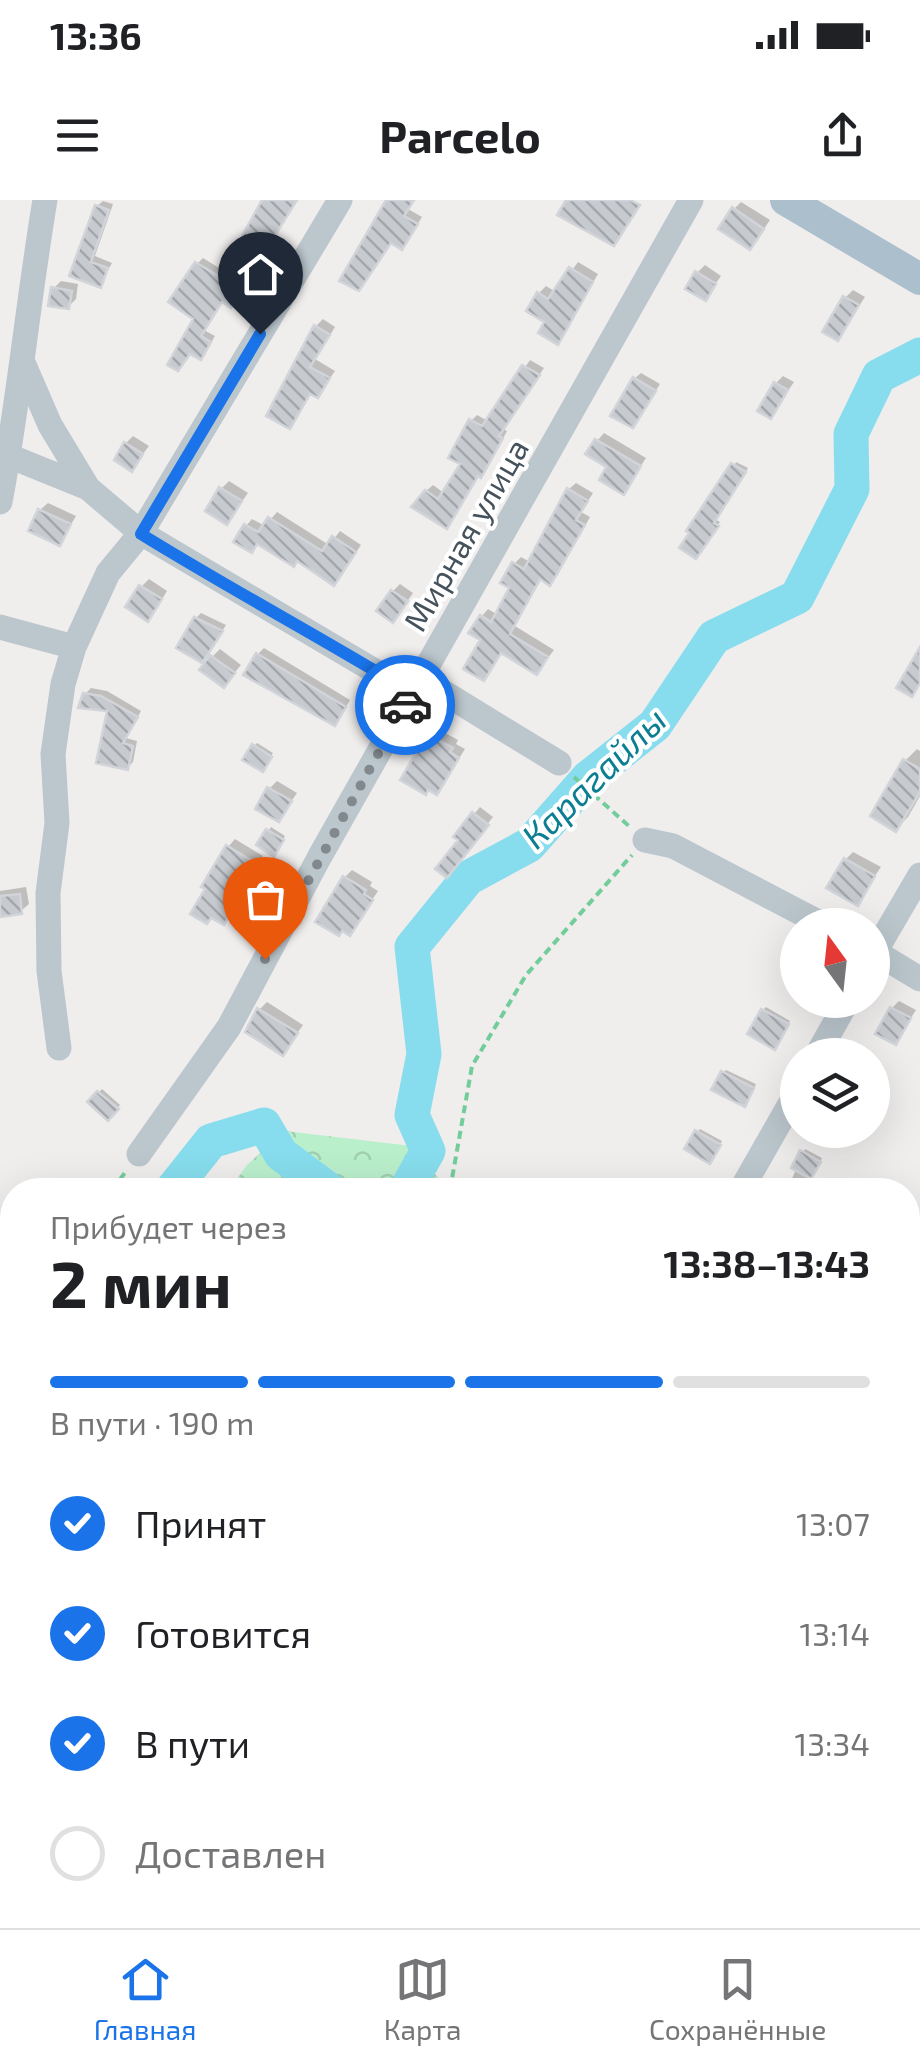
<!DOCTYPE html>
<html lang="ru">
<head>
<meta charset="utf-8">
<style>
	:root { --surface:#fff; --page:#f2f2f2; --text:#202124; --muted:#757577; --line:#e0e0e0; --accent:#1a73e8 }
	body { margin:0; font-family:"Exo 2",sans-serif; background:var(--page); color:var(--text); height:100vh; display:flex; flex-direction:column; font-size:38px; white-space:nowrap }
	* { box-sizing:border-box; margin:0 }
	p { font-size:32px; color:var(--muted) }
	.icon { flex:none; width:55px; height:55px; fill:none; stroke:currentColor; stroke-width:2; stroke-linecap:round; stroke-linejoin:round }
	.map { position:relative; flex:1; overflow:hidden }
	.panel { position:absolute; left:0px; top:978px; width:920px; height:752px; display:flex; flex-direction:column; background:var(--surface); border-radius:40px 40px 0 0; box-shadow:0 10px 40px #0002 }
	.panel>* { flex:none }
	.needle { width:65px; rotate:345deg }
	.controls { position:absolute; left:780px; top:708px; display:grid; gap:20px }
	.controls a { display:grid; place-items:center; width:110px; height:110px; border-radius:50%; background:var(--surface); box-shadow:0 10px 40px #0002; font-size:50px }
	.pin { position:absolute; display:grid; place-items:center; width:85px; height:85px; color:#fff; margin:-102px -42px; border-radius:50% 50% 50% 0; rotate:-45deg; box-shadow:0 0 10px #0007 }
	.pin .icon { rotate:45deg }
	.courier { position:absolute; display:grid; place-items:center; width:100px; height:100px; margin:-50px; border:8px solid #1a73e8; border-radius:50%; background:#fff; color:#222; box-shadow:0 2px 12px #0007 }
	.headline em { font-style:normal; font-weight:700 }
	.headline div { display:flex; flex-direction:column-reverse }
	.headline { display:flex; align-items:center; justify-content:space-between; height:170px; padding:0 50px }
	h1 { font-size:65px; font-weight:700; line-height:75px }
	.bar { display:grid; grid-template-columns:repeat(4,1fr); gap:15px 10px; align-content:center; height:120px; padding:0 50px }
	.bar i { height:12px; border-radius:8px; background:var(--line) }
	.bar .selected { background:var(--accent) }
	.bar p { grid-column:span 4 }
	ol { padding:0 50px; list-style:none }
	li { display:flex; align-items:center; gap:30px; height:110px }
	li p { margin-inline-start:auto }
	li .icon { padding:10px; border-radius:50%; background:var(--accent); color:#fff; stroke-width:4 }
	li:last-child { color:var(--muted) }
	li i { width:55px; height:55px; border:5px solid var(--line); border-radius:50% }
	.status { display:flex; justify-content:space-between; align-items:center; height:70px; padding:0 50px; background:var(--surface); direction:ltr }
	.status svg { height:28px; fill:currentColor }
	header { display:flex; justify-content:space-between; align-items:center; height:130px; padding:0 50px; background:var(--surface); font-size:45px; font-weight:700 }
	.tab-bar { display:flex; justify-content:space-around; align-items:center; height:140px; border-top:2px solid var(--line); background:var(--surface); font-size:28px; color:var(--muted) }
	.tab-bar a { display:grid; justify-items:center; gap:5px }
	.tab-bar .selected { color:var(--accent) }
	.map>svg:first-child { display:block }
	.forest { fill:url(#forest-crowns) }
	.shadow { fill:#0003 }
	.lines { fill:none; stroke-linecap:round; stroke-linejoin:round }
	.river { stroke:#87dded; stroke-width:35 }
	.building { fill:url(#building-back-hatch); stroke:#d1d4d9; stroke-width:2.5 }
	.path { stroke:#72cd9b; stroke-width:4; stroke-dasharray:8 5; stroke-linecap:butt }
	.minor { stroke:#bbc6cd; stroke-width:25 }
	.major { stroke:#acbfcd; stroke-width:32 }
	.rail { stroke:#afb3b8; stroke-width:6 }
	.done { stroke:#81888e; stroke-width:10; stroke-dasharray:0 18 }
	.route { stroke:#1a73e8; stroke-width:12 }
	.labels { text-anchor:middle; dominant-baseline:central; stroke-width:8; stroke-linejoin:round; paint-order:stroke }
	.street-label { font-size:32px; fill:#45525b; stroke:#fff }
	.water-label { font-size:35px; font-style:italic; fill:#0b7e92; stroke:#fff }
</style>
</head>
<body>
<div class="status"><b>13:36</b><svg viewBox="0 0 49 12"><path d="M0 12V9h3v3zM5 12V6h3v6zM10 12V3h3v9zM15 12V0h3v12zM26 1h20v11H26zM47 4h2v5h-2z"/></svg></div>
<header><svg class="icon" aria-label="menu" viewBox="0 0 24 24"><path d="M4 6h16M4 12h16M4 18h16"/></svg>Parcelo<svg class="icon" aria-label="share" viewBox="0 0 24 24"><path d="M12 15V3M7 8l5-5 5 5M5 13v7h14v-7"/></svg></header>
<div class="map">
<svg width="920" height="1728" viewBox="0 0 920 1728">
	<defs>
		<pattern id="forest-crowns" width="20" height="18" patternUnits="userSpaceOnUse" patternTransform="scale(2.5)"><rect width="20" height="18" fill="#baefcc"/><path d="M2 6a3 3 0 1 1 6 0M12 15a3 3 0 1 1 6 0" fill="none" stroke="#a1cfb1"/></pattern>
		<pattern id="building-back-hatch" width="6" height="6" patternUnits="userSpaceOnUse" patternTransform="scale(2.5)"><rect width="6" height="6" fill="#c7cbd0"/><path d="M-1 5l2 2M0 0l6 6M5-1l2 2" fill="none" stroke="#a3a7ac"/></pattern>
	</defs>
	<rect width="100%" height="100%" fill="#f0eded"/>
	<path class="forest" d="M285,931l127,15 28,34 -9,10h-202l18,-25z
		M12,1118v376l-12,-18v-338z"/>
	<path class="shadow" d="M389,0h25l-6,9 14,8 -14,23z
		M103,1l10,3 -18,52 17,7 -12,22 -28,-10 25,-69z
		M741,2l29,18 -13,19 -23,-30z
		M203,58l42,26 -9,15 -12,1 -20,30 11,6 -9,15 -15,1 5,-34 1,-54z
		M578,62l20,12 -41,68 -18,-49 7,-7 10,6z
		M705,65l16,11 -16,22 -8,-25z
		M61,81l17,3 -2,15 -8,8 -15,-18z
		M853,90l12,7 -27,41 7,-40z
		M323,119l12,8 -20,32 20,12 -17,24 -6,-3 -23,34 -20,-11 47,-89z
		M530,160l14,8 -41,61 4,2 -20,38 -7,5 -34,52 -20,-35 7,-6 11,8 19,-30 8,-42 6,-6 11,6z
		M641,173l19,11 -22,35 -3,-41z
		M783,176l11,6 -23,34 5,-33z
		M604,233l42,25 -22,34 -27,-51z
		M133,236l16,10 -17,22 -6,-25z
		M736,262l12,6 -33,51 5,3 -22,31z
		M229,281l19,12 -21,29 -6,-33z
		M576,283l17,10 -12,19 9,5 -33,59 -7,7 -8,-5 -27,48 39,24 -17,22 -34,-21 -19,27 -2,-62 6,-7 10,6 14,-28 2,-23 7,-7 9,5 39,-73z
		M48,303l28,13 -16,27 -20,-33z
		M277,312l52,33 11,-14 21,14 -21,31 -81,-34 -13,-16 6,-7 13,7z
		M149,379l18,12 -12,20 -14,-24z
		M400,384l13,9 -13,19 -7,-21z
		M201,413l25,12 -19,30 -11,-37z
		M264,448l86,52 -10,17 -6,6 -76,-69z
		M220,449l21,16 -10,12 -19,-20z
		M91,488l16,3 34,20 -15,27 11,3 -4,21 -5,5 -18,-58 -25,-15z
		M436,528l22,12 -2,4 9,5 -28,43 -8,-57z
		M257,543l16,10 -8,13 -11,-20z
		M917,549l3,2v45l-12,21 -12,12 9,-68z
		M277,581l20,12 -18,26 -10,-30z
		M480,607l13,10 -40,51 9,-28 -6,-4z
		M271,627l14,9 -9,15 -17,-6z
		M235,639l28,17 -32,59 -7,7 4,-75z
		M853,652l28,15 -24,35 -11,-43z
		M352,670l20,12 -2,4 8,5 -28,42 -5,-56z
		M26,687l3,17 -8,7 -21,3v-23z
		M798,753v20l-9,-4z
		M899,801l17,9 -21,32 -3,-34z
		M267,802l36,23 -20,28 -24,-43z
		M766,807l24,14 -13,22 -14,-33z
		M726,870l30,14 -8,17 -25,-28z
		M102,889l18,16 -12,13 -18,-16z
		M700,929l22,12 -9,17 -16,-26z
		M805,949l17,9 -17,32h-18z
		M664,983l13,7h-18z
		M920,1279v63l-1,1 -11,-7v-36z
		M920,1468v15l-7,-4z
		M908,1554l12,7v44l-12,-7z
		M106,1718l4,10h-22l2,-6z
		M689,1718h16l-5,10h-17z
		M297,1719l4,9h-25z"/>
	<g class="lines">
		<path class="river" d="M172,990l39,-49 53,-16 17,29 48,36
			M406,990l22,-39 -16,-36 12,-61 -12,-107 56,-69 61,-33 59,-67 67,-53 59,-88 83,-40 55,-108 -1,-55 28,-58 41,-21
			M0,1270l12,-10
			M0,1382l8,7 4,10
			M0,1492l12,-18"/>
	</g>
	<path class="building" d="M262,0h35l-31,50 -24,-14z
		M386,0h28l-10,16 14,8 -16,26 -11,-7 -32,48 -20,-10z
		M566,0h64l10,5 -26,41 -57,-31z
		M95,5l14,5 -18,52 17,6 -7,20 -32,-12z
		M732,7l32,22 -14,21 -32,-21z
		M195,62l47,28 -11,18 -9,-6 -21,34 10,6 -10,18 -11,-6 -12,17 -11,-6 26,-46 -25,-17z
		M569,67l24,15 -35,63 -20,-12 6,-11 -18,-11 11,-19 11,7z
		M695,71l21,13 -10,17 -21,-12z
		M51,87l21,4 -3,18 -21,-3z
		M843,96l16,9 -21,36 -16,-9z
		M314,125l16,10 -20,32 20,11 -12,20 -8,-4 -20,35 -24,-13z
		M522,165l18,10 -41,61 4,2 -22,40 -3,-2 -31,53 -36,-22 14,-17 13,9 22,-35 -12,-6 21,-39 13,7z
		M633,177l23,14 -23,37 -23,-12z
		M774,182l14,8 -17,29 -14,-8z
		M595,239l46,27 -17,29 -25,-15 7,-13 -21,-13z
		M124,242l19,12 -11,18 -18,-12z
		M731,263l15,9 -32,51 5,3 -23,33 -17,-11 10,-15 -3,-2z
		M219,287l23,14 -15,24 -22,-14z
		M567,288l21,13 -12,19 9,5 -35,61 -10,-7 -30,55 38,23 -11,18 -36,-22 -17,28 -21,-12 17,-29 -12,-7 12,-18 11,7 18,-34 -9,-5 12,-21 12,7z
		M38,309l33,15 -11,22 -32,-15z
		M268,317l54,34 10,-15 24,16 -22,34 -37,-25 -3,6 -37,-23 -5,9 -19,-11 11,-18 14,8z
		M139,385l23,14 -14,23 -23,-15z
		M391,390l17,11 -15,22 -17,-12z
		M194,417l29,14 -21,32 -26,-15z
		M920,447v36l-8,14 -16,-9z
		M256,453l90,54 -11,19 -92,-51z
		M210,455l25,18 -11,15 -25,-18z
		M83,493l18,3 37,21 -15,26 10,3 -5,24 -32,-7 11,-52 -29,-3z
		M427,534l26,14 -3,4 9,6 -22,37 -9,-5 -2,5 -26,-15z
		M252,544l20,13 -9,15 -21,-12z
		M903,559l17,10v23l-24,40 -26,-16z
		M267,587l25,14 -13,21 -24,-13z
		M472,612l17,13 -42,53 -12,-9 23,-29 -5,-3z
		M266,629l18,11 -10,17 -18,-12z
		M226,645l31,19 -33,61 -13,-7 -4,6 -17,-10 15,-25 -4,-2z
		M844,658l31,18 -17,30 -32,-18z
		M343,676l23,14 -2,4 9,6 -23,36 -8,-5 -3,5 -24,-14z
		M20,694l2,20 -22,3v-21z
		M890,807l21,11 -15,27 -21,-11z
		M257,808l41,25 -15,23 -38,-24z
		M761,809l28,15 -14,26 -28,-16z
		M721,871l33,17 -9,19 -34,-17z
		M97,891l22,18 -11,12 -21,-19z
		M695,930l26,15 -11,19 -26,-15z
		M800,950l21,12 -10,17 -20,-11z"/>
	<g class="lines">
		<path class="path" d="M574,577l56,50
			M112,990l15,-20
			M450,990l22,-124 54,-91 106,-120
			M0,1095l7,-17 5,-4
			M0,1532l12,13"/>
		<path class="minor" d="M24,165l26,60 38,63 53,45 271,160 26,-4 121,74
			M9,256l79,32
			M0,302c19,-101 28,-201 45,-302
			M0,427l74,20
			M645,640l28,6 151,79
			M872,750l48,29
			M872,757l48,-82
			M59,848l-10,-77 -1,-78 9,-70 -4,-69 10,-70 11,-37 34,-74 33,-40 199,-333
			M817,855l31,-55
			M139,954l90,-127 91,-171 371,-656
			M741,990l57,-100
			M908,1418l12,-22
			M908,1510l12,8
			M320,1718l17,10 2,-10
			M905,1718l7,7 -2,3
			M154,1728l11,-10
			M726,1728l6,-10"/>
		<path class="major" d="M786,0l134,79"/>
		<path class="rail" d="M0,1703l9,25"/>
	</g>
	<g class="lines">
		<path class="done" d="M265,759l140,-254"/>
		<path class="route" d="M260,134l-119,200c89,55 181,104 271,159l-7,12"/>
	</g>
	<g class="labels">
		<g class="street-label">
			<text transform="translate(465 334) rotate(-60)">Мирная улица</text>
		</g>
		<g class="water-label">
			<text transform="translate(593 577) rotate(-44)">Карагайлы</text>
		</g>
	</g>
</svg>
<div class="controls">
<a><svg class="needle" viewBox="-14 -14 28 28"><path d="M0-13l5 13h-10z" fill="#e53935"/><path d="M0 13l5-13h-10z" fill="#757577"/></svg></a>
<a><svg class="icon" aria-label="layers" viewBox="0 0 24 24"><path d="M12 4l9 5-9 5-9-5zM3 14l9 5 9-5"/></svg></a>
</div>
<div class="pin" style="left:265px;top:759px;background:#ea580c"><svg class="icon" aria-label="bag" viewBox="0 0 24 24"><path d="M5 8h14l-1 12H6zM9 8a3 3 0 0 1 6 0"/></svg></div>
<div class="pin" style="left:260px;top:134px;background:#1f2937"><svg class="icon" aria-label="home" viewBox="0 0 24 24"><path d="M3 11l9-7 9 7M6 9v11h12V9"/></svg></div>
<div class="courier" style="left:405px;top:505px"><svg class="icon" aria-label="car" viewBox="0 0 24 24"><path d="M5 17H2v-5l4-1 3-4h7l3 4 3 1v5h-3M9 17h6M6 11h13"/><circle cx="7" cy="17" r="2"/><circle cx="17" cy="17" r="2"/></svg></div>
<section class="panel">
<div class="headline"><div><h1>2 мин</h1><p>Прибудет через</p></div><em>13:38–13:43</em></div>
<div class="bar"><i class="selected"></i><i class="selected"></i><i class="selected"></i><i></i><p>В пути · 190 m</p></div>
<ol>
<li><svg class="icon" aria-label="check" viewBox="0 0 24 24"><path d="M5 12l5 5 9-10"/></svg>Принят<p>13:07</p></li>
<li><svg class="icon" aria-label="check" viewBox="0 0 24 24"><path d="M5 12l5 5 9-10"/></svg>Готовится<p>13:14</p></li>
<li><svg class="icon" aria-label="check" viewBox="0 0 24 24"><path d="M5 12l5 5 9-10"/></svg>В пути<p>13:34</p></li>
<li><i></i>Доставлен</li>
</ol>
</section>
</div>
<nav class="tab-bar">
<a class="selected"><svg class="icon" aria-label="home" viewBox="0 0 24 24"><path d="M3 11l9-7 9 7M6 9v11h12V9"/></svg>Главная</a>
<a><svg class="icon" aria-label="map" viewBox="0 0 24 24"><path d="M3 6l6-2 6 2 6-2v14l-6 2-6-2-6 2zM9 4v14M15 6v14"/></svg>Карта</a>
<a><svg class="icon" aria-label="saved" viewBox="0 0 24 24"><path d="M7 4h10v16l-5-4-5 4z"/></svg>Сохранённые</a>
</nav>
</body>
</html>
